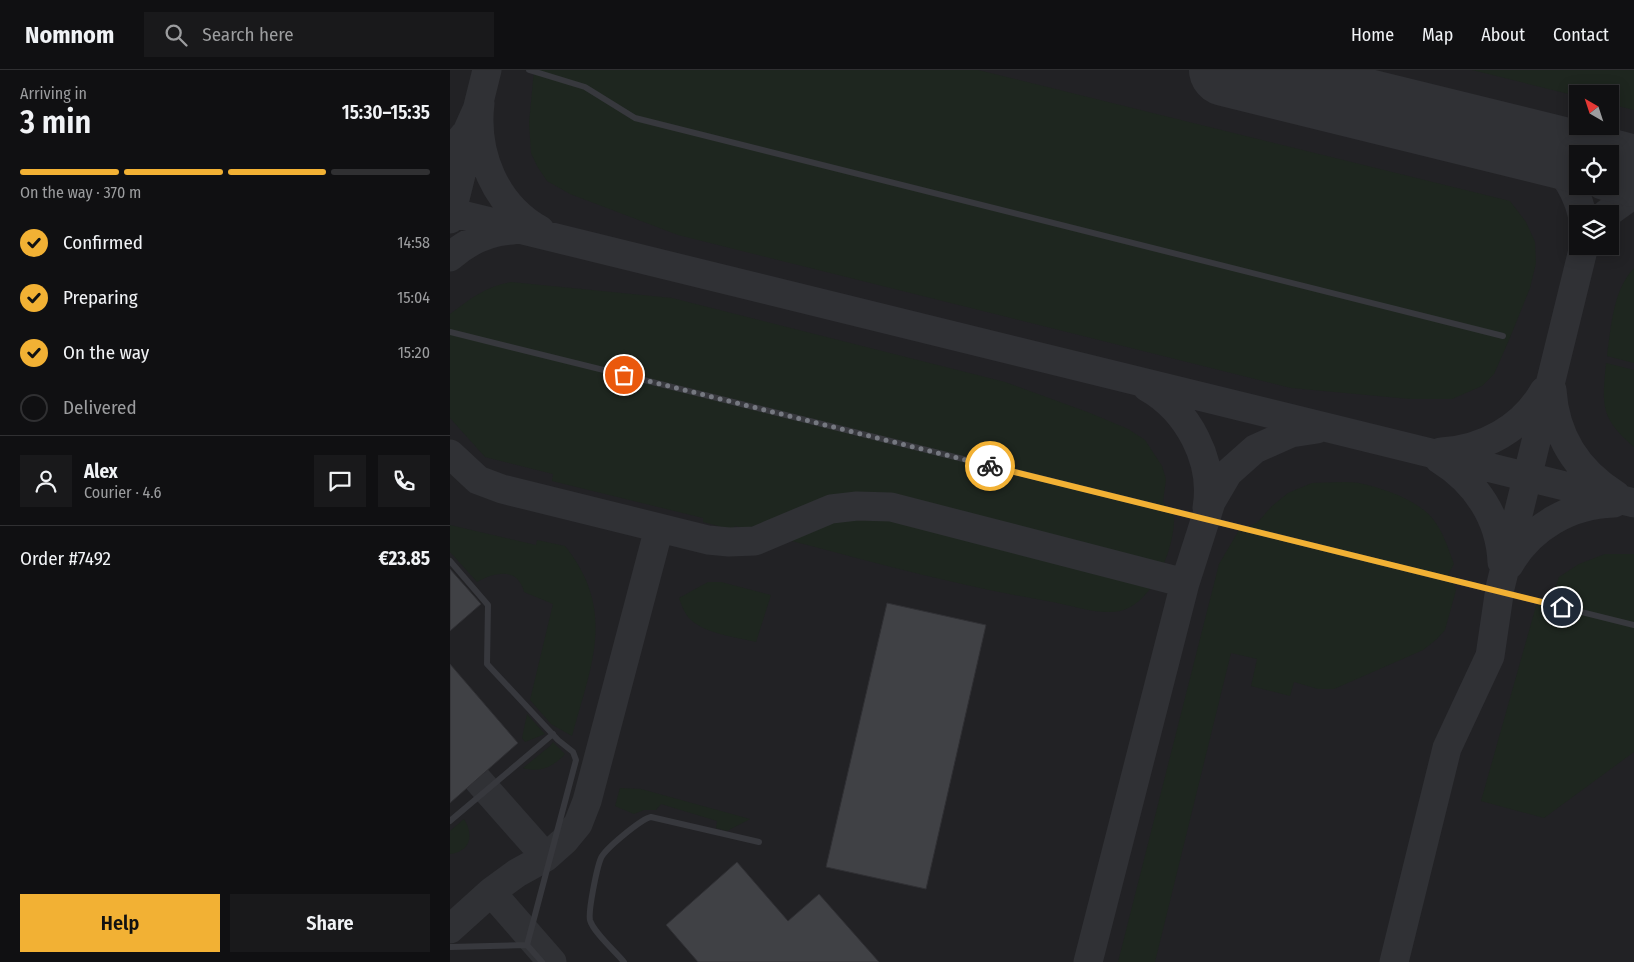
<!DOCTYPE html>
<html lang="en">
<head>
<meta charset="utf-8">
<style>
	:root { --surface:#101012; --page:#19191b; --text:#f1f3f6; --muted:#9c9d9f; --line:#303032; --accent:#f2b134 }
	body { margin:0; font-family:"Fira Sans Condensed",sans-serif; background:var(--page); color:var(--text); height:100vh; display:flex; flex-direction:column; font-size:19px; white-space:nowrap }
	* { box-sizing:border-box; margin:0 }
	p { font-size:16px; color:var(--muted) }
	.icon { flex:none; width:28px; height:28px; fill:none; stroke:currentColor; stroke-width:2; stroke-linecap:round; stroke-linejoin:round }
	.map { position:relative; flex:1; overflow:hidden }
	.panel { display:flex; flex-direction:column; background:var(--surface); width:450px }
	.panel>* { flex:none }
	.needle { width:32px; rotate:321deg }
	.buttons { position:absolute; left:1119px; top:15px; display:grid; gap:10px }
	.buttons a { display:grid; place-items:center; width:50px; height:50px; border-radius:0px; background:var(--surface); box-shadow:0 2px 12px #0003,0 0 0 1px var(--line); font-size:25px }
	.pin { position:absolute; display:grid; place-items:center; width:42px; height:42px; color:#fff; margin:-21px; border:2px solid #fff; border-radius:50%; box-shadow:0 1px 5px #0007 }
	.courier { position:absolute; display:grid; place-items:center; width:50px; height:50px; margin:-25px; border:4px solid #f2b134; border-radius:50%; background:#fff; color:#222; box-shadow:0 1px 6px #0007 }
	.headline em { font-style:normal; font-weight:600 }
	.headline div { display:flex; flex-direction:column-reverse }
	.headline { display:flex; align-items:center; justify-content:space-between; height:85px; padding:0 20px }
	h1 { font-size:32px; font-weight:600; line-height:38px }
	.bar { display:grid; grid-template-columns:repeat(4,1fr); gap:8px 5px; align-content:center; height:60px; padding:0 20px }
	.bar i { height:6px; border-radius:4px; background:var(--line) }
	.bar .current { background:var(--accent) }
	.bar p { grid-column:span 4 }
	.line { display:flex; align-items:center; gap:12px; padding:0 20px; border-top:1px solid var(--line) }
	.line div { flex:1 }
	.round { display:grid; place-items:center; flex:none; width:52px; height:52px; border-radius:0px; background:var(--page) }
	ol { padding:0 20px; list-style:none }
	li { display:flex; align-items:center; gap:15px; height:55px }
	li p { margin-inline-start:auto }
	li .icon { padding:5px; border-radius:50%; background:var(--accent); color:#111; stroke-width:4 }
	li:last-child { color:var(--muted) }
	li i { width:28px; height:28px; border:2px solid var(--line); border-radius:50% }
	.action { display:flex; gap:10px; margin-top:auto; padding:10px 20px }
	.action a { flex:1; height:58px; border-radius:0px; background:var(--accent); color:#111; font-size:20px; font-weight:600; line-height:58px; text-align:center }
	.action a+a { background:var(--page); color:var(--text) }
	header { display:flex; align-items:center; gap:30px; box-sizing:border-box; height:70px; padding:0 25px; background:var(--surface); border-bottom:1px solid var(--line) }
	header strong { font-size:24px }
	nav { display:flex; gap:28px; margin-inline-start:auto; font-size:18px }
	.search { width:350px; height:45px; background:var(--page); display:flex; align-items:center; gap:12px; box-sizing:border-box; padding:0 18px; border-radius:0px; color:var(--muted); font-size:19px }
	main { display:flex; flex:1; min-height:0 }
	.map>svg:first-child { display:block }
	.built { fill:#222225; fill-rule:evenodd }
	.green { fill:#1e261f }
	.lines { fill:none; stroke-linecap:round; stroke-linejoin:round }
	.taxiway { stroke:#303135; stroke-width:29 }
	.runway { stroke:#303135; stroke-width:72 }
	.building { fill:#404145; stroke:#303034 }
	.service { stroke:#37383d; stroke-width:6 }
	.done { stroke:#757880; stroke-width:5; stroke-dasharray:0 9 }
	.route { stroke:#f2b134; stroke-width:6 }
</style>
</head>
<body>
<header>
<strong>Nomnom</strong>
<div class="search"><svg class="icon" aria-label="search" viewBox="0 0 24 24"><circle cx="10" cy="10" r="6"/><path d="M15 15l6 6"/></svg>Search here</div>
<nav><a>Home</a><a>Map</a><a>About</a><a>Contact</a></nav>
</header>
<main>
<section class="panel">
<div class="headline"><div><h1>3 min</h1><p>Arriving in</p></div><em>15:30–15:35</em></div>
<div class="bar"><i class="current"></i><i class="current"></i><i class="current"></i><i></i><p>On the way · 370 m</p></div>
<ol>
<li><svg class="icon" aria-label="check" viewBox="0 0 24 24"><path d="M5 12l5 5 9-10"/></svg>Confirmed<p>14:58</p></li>
<li><svg class="icon" aria-label="check" viewBox="0 0 24 24"><path d="M5 12l5 5 9-10"/></svg>Preparing<p>15:04</p></li>
<li><svg class="icon" aria-label="check" viewBox="0 0 24 24"><path d="M5 12l5 5 9-10"/></svg>On the way<p>15:20</p></li>
<li><i></i>Delivered</li>
</ol>
<div class="line" style="height:90px"><a class="round"><svg class="icon" aria-label="person" viewBox="0 0 24 24"><circle cx="12" cy="8" r="4"/><path d="M4 21q1-7 8-7t8 7"/></svg></a><div><b>Alex</b><p>Courier · 4.6</p></div><a class="round"><svg class="icon" aria-label="chat" viewBox="0 0 24 24"><path d="M4 5h16v11H9l-5 4z"/></svg></a><a class="round"><svg class="icon" aria-label="phone" viewBox="0 0 24 24"><path d="M5 4h4l2 5-3 2q2 4 5 5l2-3 5 2v4C11 20 4 13 5 4z"/></svg></a></div>
<div class="line" style="height:65px"><div>Order #7492</div><b>€23.85</b></div>
<div class="action"><a>Help</a><a>Share</a></div>
</section>
<div class="map">
<svg width="1184" height="892" viewBox="0 0 1184 892">
	<rect width="100%" height="100%" fill="#161618"/>
	<path class="built" d="M0,0h1184v892h-1184zM1128,24h32v32h-32zM1128,84h32v32h-32zM1128,144h32v32h-32z"/>
	<path class="green" d="M84,0h444l532,131 16,21 9,20 1,21 -6,25 -21,52 -15,34 -12,12 -30,13h-42l-119,-11 -613,-153 -108,-41 -23,-13 -10,-15 -6,-13 -2,-30z
		M1022,0h162v40l-24,-6v-10h-32l-1,2z
		M1184,198v95l-27,-7c4,-29 6,-66 27,-88z
		M61,212l161,16 333,84 85,31 38,16 17,11 17,26 4,13 -3,23 11,12c2,31 -20,90 -54,97 -21,4 -47,-5 -67,-9 -108,-18 -213,-49 -318,-76l-2,4 -30,-8v-4l-151,-37 1,-7 -68,-17 -35,-39v-104c20,-15 36,-28 61,-32z
		M1156,293l28,7v77c-34,-29 -32,-42 -28,-84z
		M862,413c15,0 32,-2 47,0 23,5 57,16 73,35 11,13 16,30 22,46l-5,9 7,17 -11,40 -8,9 -14,11 -89,39h-16l-24,-7 -4,14 -39,-10 6,-27 -26,-6 -76,309h-37l101,-398 20,-34 18,-7 15,-17 16,-13z
		M0,455l86,20 1,-5 28,6c52,65 26,119 7,190l-21,-12 -21,-24 23,-96 -29,-12c-6,-25 -29,-20 -47,-10l-27,-30z
		M1155,484h29v198l-90,66 -63,-17 55,-195 16,-7 7,-22 20,-13z
		M258,512h13l50,13 -15,47c-20,-5 -51,-8 -66,-23 -6,-6 -8,-13 -11,-21z
		M77,644l18,20 -20,8 -3,-4z
		M103,672l12,12c-12,13 -25,19 -42,14l27,-22z
		M170,718l21,1 109,30 -23,12 -11,-3 1,-7 -56,-17 -5,6h-12l-10,4 -19,-8z
		M14,749c10,16 7,32 -14,35v-23z"/>
	<g class="lines">
		<path class="taxiway" d="M1075,74c29,12 50,40 57,70
			M0,82l17,-20 13,-29c-6,50 15,102 60,127
			M0,142l1184,291
			M1156,144l28,-20
			M0,149l37,-149
			M0,187c18,-16 39,-26 63,-27
			M697,317c41,23 68,74 60,121
			M1102,320c3,46 25,81 64,105
			M991,382c42,-2 82,-24 103,-61
			M0,384l28,26 24,9 206,51 21,2 26,-1 76,-32 26,-3 34,1 294,76
			M989,389c37,23 61,59 63,103
			M1059,495c21,-38 62,-61 105,-62
			M27,709l69,78
			M41,822l61,70
			M0,859l41,-37 26,-19 29,-16 18,-16 14,-17 9,-23 72,-273
			M638,892l97,-379 26,-81 17,-29 27,-24 36,-16 26,-4
			M944,892l53,-214 43,-92 10,-68 84,-342"/>
		<path class="runway" d="M775,0l353,87
			M1160,95l24,6"/>
	</g>
	<path class="building" d="M0,499l31,35 -31,27z
		M437,533l99,22 -60,264 -100,-22z
		M0,594l68,79 -68,60z
		M287,792l51,59 31,-27 60,68h-181l-32,-37z"/>
	<g class="lines">
		<path class="service" d="M79,0l56,17 50,31 868,218
			M0,262l1184,293
			M0,491l38,44 -1,59 71,76 15,12 3,8 -49,185
			M0,751l103,-87
			M77,875l15,17
			M0,877l77,-2
			M174,892c-8,-10 -31,-30 -34,-42 -2,-9 7,-53 11,-62 4,-9 40,-39 50,-41l108,25"/>
	</g>
	<g class="lines">
		<path class="done" d="M174,305l366,91"/>
		<path class="route" d="M540,396l572,141"/>
	</g>
</svg>
<div class="buttons">
<a><svg class="needle" viewBox="-14 -14 28 28"><path d="M0-13l5 13h-10z" fill="#e53935"/><path d="M0 13l5-13h-10z" fill="#9c9d9f"/></svg></a>
<a><svg class="icon" aria-label="locate" viewBox="0 0 24 24"><circle cx="12" cy="12" r="6"/><path d="M12 2v4M12 18v4M2 12h4M18 12h4"/></svg></a>
<a><svg class="icon" aria-label="layers" viewBox="0 0 24 24"><path d="M12 4l9 5-9 5-9-5zM3 14l9 5 9-5"/></svg></a>
</div>
<div class="pin" style="left:174px;top:305px;background:#ea580c"><svg class="icon" aria-label="bag" viewBox="0 0 24 24"><path d="M5 8h14l-1 12H6zM9 8a3 3 0 0 1 6 0"/></svg></div>
<div class="pin" style="left:1112px;top:537px;background:#1f2937"><svg class="icon" aria-label="home" viewBox="0 0 24 24"><path d="M3 11l9-7 9 7M6 9v11h12V9"/></svg></div>
<div class="courier" style="left:540px;top:396px"><svg class="icon" aria-label="bike" viewBox="0 0 24 24"><circle cx="6" cy="16" r="4"/><circle cx="18" cy="16" r="4"/><path d="M6 16l4-8h5l3 8M10 8l3 8H6M13 5h3"/></svg></div>
</div>
</main>
</body>
</html>
